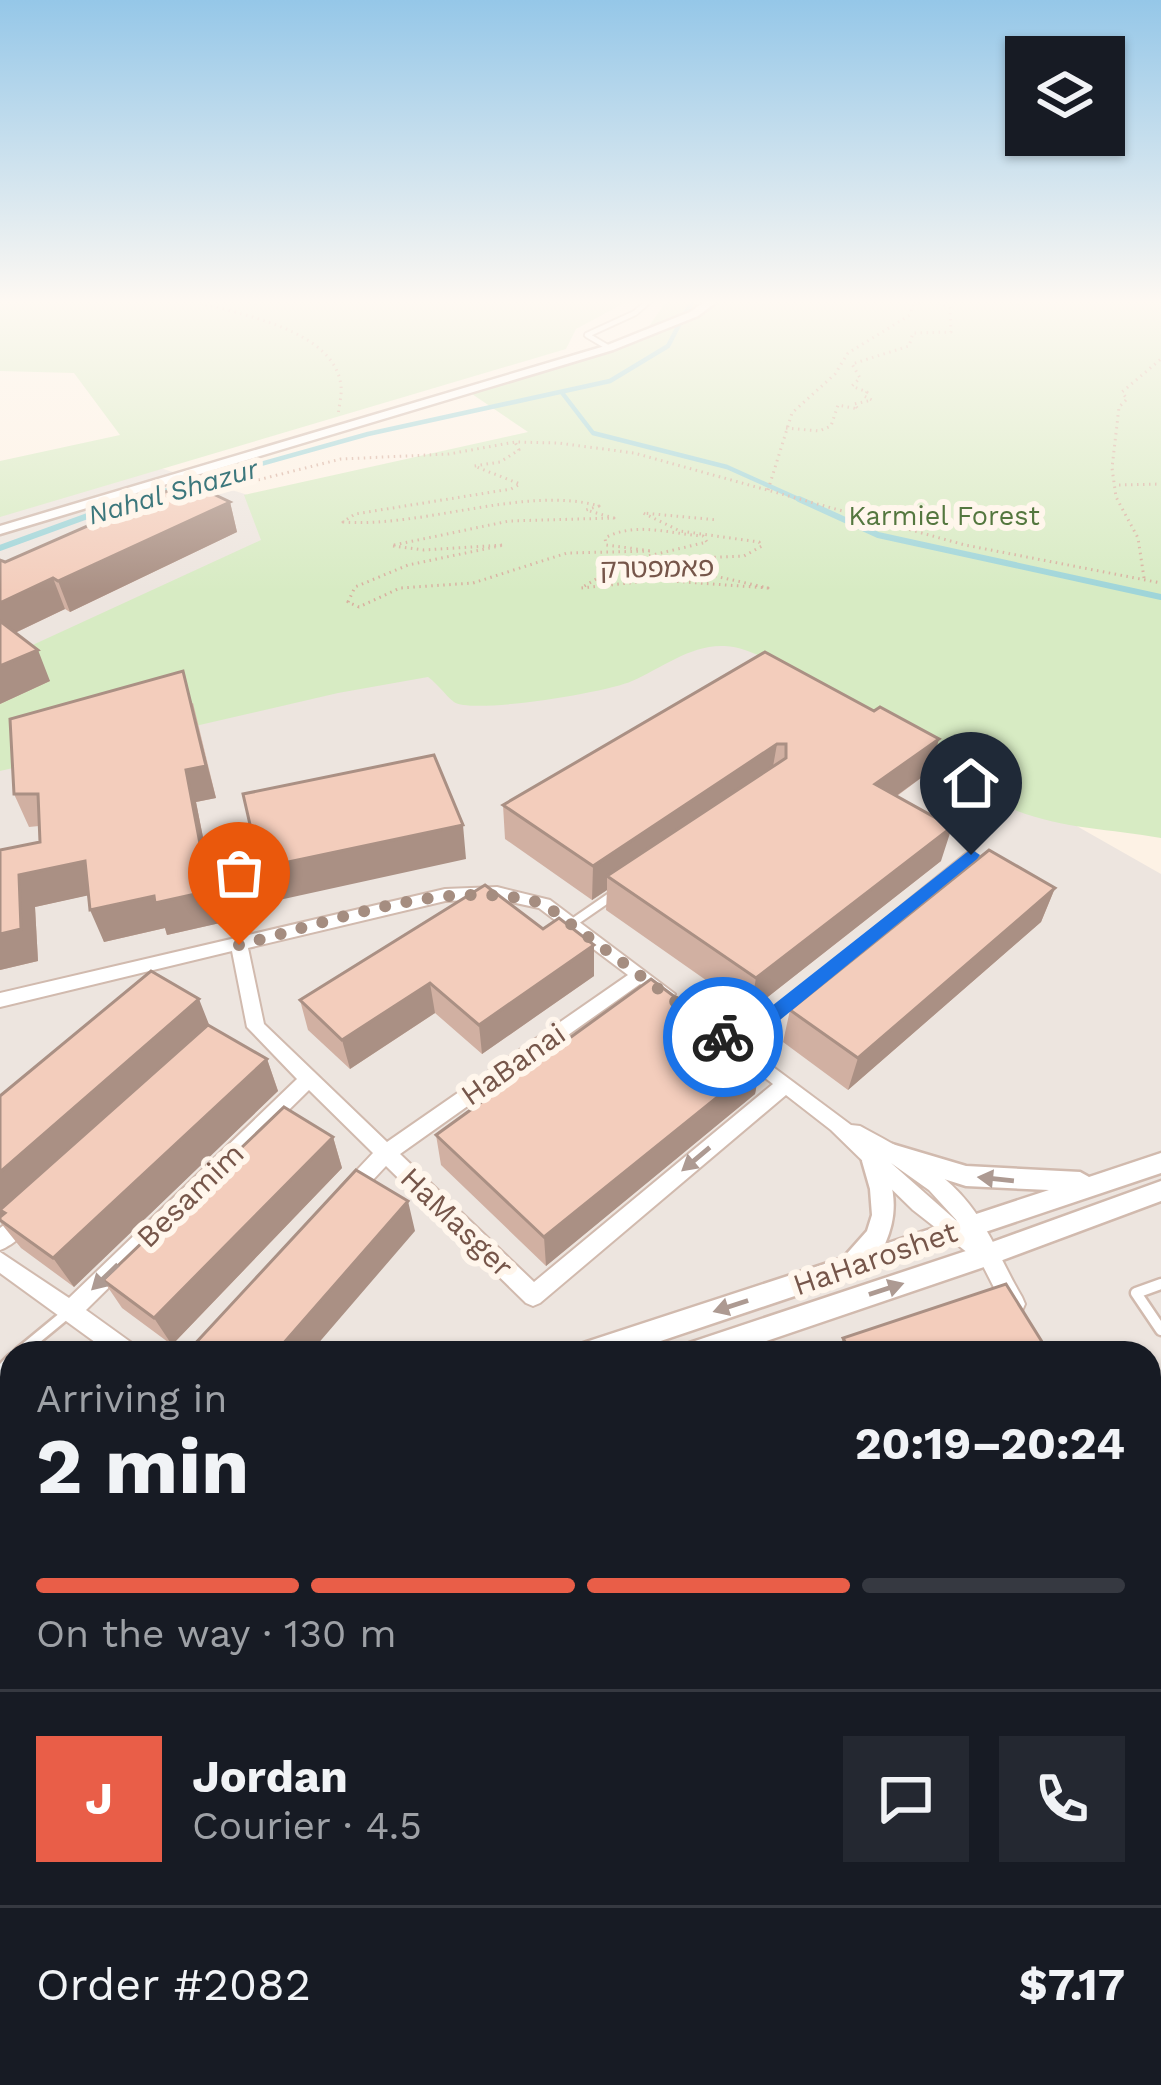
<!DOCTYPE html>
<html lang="en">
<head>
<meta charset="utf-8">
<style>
	:root { --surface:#171b24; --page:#242831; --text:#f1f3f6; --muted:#9ea1a6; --line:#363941; --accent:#e95e48 }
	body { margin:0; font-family:"Work Sans","Noto Sans Hebrew",sans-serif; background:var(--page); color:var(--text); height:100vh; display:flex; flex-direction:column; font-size:45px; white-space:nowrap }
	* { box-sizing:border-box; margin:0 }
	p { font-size:39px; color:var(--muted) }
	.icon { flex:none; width:66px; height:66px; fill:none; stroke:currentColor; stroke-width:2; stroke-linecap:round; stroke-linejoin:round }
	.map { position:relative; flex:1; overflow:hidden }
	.details { position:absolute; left:0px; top:1341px; width:1161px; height:744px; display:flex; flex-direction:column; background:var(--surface); border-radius:36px 36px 0 0; box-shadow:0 3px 9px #0004 }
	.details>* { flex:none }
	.tools { position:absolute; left:1005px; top:36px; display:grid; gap:24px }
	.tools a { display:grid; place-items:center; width:120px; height:120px; border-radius:0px; background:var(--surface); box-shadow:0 3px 9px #0004; font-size:60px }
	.pin { position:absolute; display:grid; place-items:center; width:102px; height:102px; color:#fff; margin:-123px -51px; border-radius:50% 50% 50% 0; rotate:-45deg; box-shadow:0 0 12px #0007 }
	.pin .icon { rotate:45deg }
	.courier { position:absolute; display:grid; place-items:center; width:120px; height:120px; margin:-60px; border:9px solid #1a73e8; border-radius:50%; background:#fff; color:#222; box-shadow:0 3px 15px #0007 }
	.headline em { font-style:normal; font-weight:700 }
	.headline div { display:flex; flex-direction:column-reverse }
	.headline { display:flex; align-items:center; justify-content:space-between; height:204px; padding:0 36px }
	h1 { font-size:78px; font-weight:700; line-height:90px }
	.bar { display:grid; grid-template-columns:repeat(4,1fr); gap:18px 12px; align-content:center; height:144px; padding:0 36px }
	.bar i { height:15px; border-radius:9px; background:var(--line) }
	.bar .on { background:var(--accent) }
	.bar p { grid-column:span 4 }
	.line { display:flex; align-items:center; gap:30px; padding:0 36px; border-top:3px solid var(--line) }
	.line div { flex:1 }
	.round { display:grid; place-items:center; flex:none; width:126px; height:126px; border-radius:0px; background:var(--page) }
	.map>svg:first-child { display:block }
	.industrial { fill:#ede5df; fill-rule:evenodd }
	.green { fill:#d7ebc3 }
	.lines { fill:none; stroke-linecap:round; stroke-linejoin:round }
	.stream-far1 { stroke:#9fd5d9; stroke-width:4.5 }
	.stream { stroke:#9fd5d9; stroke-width:6 }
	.service-far3-casing { stroke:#d1baae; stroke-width:8 }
	.service-far2-casing { stroke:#d1baae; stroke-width:12 }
	.service-far1-casing { stroke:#d1baae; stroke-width:15 }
	.service-casing { stroke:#d1baae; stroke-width:18 }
	.minor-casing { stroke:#d1baae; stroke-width:4 }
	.tertiary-casing { stroke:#d1baae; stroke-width:5 }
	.path { stroke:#d8b09f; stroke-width:3; stroke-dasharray:1.5 4.5; stroke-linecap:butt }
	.service-far3 { stroke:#fff; stroke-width:4.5 }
	.service-far2 { stroke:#fff; stroke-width:8 }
	.service-far1 { stroke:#fff; stroke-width:10 }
	.service { stroke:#fff; stroke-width:14 }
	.minor { fill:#fff; fill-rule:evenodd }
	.tertiary { fill:#fff; fill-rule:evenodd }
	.wall { fill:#d1b0a2 }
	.shaded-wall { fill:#aa9084 }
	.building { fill:#f3cdbc; stroke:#aa9084; stroke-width:3 }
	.oneway { fill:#ad9a92 }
	.route { fill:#1a73e8 }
	.done { stroke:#a58d80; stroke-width:12; stroke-dasharray:0 21.6 }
	.labels { text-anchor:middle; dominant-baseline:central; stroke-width:12; stroke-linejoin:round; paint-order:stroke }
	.far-water-label { font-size:27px; font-style:italic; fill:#3c777c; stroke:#fff6ec }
	.far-park-label { font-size:27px; fill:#54773f; stroke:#fff6ec }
	.far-street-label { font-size:27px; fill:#76564a; stroke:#fff6ec }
	.street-label { font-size:30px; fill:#76564a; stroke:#fff6ec }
</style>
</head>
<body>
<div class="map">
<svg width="1161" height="2085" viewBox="0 0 1161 2085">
	<rect width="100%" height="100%" fill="#fdf2e5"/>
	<path class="industrial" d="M160,468l625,192 376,214v1211h-1161v-1573zM12,1353h1137v720h-1137z"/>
	<path class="green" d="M0,300h630l-54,29 -10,20 -566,168v-56l120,-26 -46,-62 -74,-2z
		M667,300h494v538c-55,-10 -108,-9 -160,-34 -68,-33 -129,-81 -194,-120 -25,-15 -52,-36 -82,-38 -34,-2 -63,22 -93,35 -23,11 -160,34 -178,21 -9,-7 -16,-18 -26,-25l-90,16 -338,78v-111l261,-120 -17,-45 284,-63 -56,-38 167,-53z"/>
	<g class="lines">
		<path class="stream-far1" d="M686,312l7,-12
			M563,394l30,39 134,34 78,35
			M125,502l243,-68 242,-53 58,-35 11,-21"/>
		<path class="stream" d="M799,499l79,36 283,62
			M0,548l134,-49"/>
		<defs>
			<path id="service-far3" d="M609,348l-22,-13 48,-22 15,-13"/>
			<path id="service-far2" d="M571,924l45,-31
				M735,1046l236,-191"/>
			<path id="service-far1" d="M1161,1284l-25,9 25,37
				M19,1353l51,-42
				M0,1371l12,-12"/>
			<path id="service" d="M0,1637l12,-4
				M0,1880l12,-5
				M32,2073v12"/>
			<path id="minor" d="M497,887l53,13 125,94 -9,7 -26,-17 -240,170 134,128 239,-198 -38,-29 -3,-5 3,-5 6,-2 110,82 9,1c39,21 82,43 109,78 22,28 35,63 53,93l3,7 -3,7 -8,3 -8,-3 -24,-47 -69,-54 -82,-80 -45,-35 -246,208 -7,3 -7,-3 -140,-137 -31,33 -7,3 -7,-3 -3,-6 3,-6 32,-34 -64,-63 -223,220 50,36 3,7h-29l-110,-80v-21l69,46 228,-219 -50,-52 -15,-76 -232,56v-14l445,-104zM497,899l42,9 89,67 -241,167 -123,-118 -16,-76 197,-47zM891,1163l38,27 31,34z
				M28,1207l7,3 3,6c-7,13 -24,29 -38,34v-22z
				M1161,1652v26l-12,5v-26z
				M1161,1882v29l-12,5v-29z
				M69,2073h30l1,12h-32z
				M153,2073h53l-7,12h-53z
				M764,2073h49l-6,12h-50z"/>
			<path id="tertiary" d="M707,300h12l-21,16 -85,34 -613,184v-8l605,-180 85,-34z
				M892,1144l74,22 114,6 9,5 72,-24v20l-536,180h-49l4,-9 9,-3 254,-83 24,-27 5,-16 -2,-26 -8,-28 3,-7 8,-3 8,3c14,32 18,58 4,90l164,-54 -83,-4 -82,-26 -3,-7 3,-7z
				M1161,1181v20l-177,66 -253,86h-49l4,-9 9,-3 289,-96z
				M12,1530v28l-12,4v-28z
				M12,1568v28l-12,4v-28z"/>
		</defs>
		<use href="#service-far3" class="service-far3-casing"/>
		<use href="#service-far2" class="service-far2-casing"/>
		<use href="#service-far1" class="service-far1-casing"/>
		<use href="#service" class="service-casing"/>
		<use href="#minor" class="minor-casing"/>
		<use href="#tertiary" class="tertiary-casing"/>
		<path class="path" d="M188,300c45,13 147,28 153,86 1,9 -2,20 -3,29
			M786,428l33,3 12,-5 7,-21 20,4 -4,-5 18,-4 -8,-4 3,-4 -15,-6 8,-8 -8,-14 57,-18 4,-13 38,-1 -1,-24 -16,-8
			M1119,485l42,-1
			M768,490l24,-77 43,-39 13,-21 62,-38 3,-10 21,-5
			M206,493l135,-34 108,-5 66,-12 43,1 76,10 331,92 196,38
			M394,545l115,-24 105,-3 -28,-8 13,-4c-72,-21 -176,22 -256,16l12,-8 156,-25 9,-5 -46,-18 26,-4 19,-12 -4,-8
			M393,546l31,4 80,-5 -96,20 -53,22 -7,15 11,5 41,-19 73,-5 94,-30 85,-2 -46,-6 -1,-7c31,-17 65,-4 98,-2l4,6 -101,24 2,6 -27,16 76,-8 111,8 -62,-14 -37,-15 75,-3 18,-10 -3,-4 -79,-11 -37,-18 75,7
			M1144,578l-6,-40 -22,-41 -4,-29 7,-61 8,-8 -5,-7 39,-33"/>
		<use href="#service-far3" class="service-far3"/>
		<use href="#service-far2" class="service-far2"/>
		<use href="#service-far1" class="service-far1"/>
		<use href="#service" class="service"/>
		<use href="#minor" class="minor"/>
		<use href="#tertiary" class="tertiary"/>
	</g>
	<path class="wall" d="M230,502l7,30 -167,80 -5,-3 -50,24 35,48 -50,23 5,-142z
		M193,703l23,95 -20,4 24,121 -53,12 -2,-7 -61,14 -16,-47 -53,12 3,54 -38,9 40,-128 -1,-16 -10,1 -15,-33z
		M874,711l65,28 -10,33 -32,24 44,65 -191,150 -144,-101 1,-20 -15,10 -87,-61 -2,-34z
		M1055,888l-14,34 -193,168 -65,-48 7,-32z
		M543,929l51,47 -112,78 -47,-41 -85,56 -42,-39 -8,-30z
		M210,1026l57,33 11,32 -204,196 -53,-39 -21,-26v-126z
		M761,1062l-6,32 -209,172 -105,-101 -5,-30z
		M333,1137l9,31 -170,177 -50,-37 -19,-28z
		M843,1338l206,15h-212z
		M1161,1982v43l-12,-25v-12z
		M945,2073h183l5,12h-213z"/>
	<path class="shaded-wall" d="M230,502l7,30 -167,80 -12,-31z
		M53,578l12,31 -65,31v-37z
		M38,650l12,31 -50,23v-38z
		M183,671l33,127 -20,4 24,121 -53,12 -2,-7 -61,14 -14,-32 64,-14 32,-126z
		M939,739l-10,33 -62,45 8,-33z
		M777,744l-6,34 -164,98v14l-15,10 1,-34z
		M463,825l3,34 -196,43 -10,-34z
		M952,827l-11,34 -191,150 6,-33z
		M85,861l14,32 -64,14 3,54 -38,9v-36l19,-59z
		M1055,888l-14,34 -193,168 10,-32z
		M594,945v31l-112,78 -3,-29z
		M430,983l5,30 -85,56 -8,-29z
		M199,999l13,33 -212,178 6,7 -6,5v-50z
		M267,1059l11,32 -204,196 -21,-29z
		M761,1062l-6,32 -209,172 -2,-29z
		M333,1137l9,31 -170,177 -18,-27z
		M408,1201l7,30 -105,122h-35z
		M0,1398l12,12v77l-12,4z
		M1161,1612v6l-12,5v-6z
		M0,1665l12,7v144l-12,5z
		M0,1906l8,1 5,178h-13z
		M431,2073h9l2,12h-9z"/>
	<path class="building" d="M188,482l42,20 -172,79 -5,-3 -53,25v-43l5,2z
		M0,621l38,29 -38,16z
		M765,652l109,59 6,-4 59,32 -64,45 77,43 -196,151 -149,-102 179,-118v-14h-9l-184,122 -90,-61z
		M183,671l23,95 -20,4 23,121 -54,12 -1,-7 -64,14 -5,-49 -66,14 2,54 -21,5v-84l40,-8 -2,-48h-24l-4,-75z
		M434,755l29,70 -203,43 -17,-74z
		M989,850l66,38 -197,170 -68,-48z
		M485,885l58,44 16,-11 35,27 -115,80 -49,-42 -88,57 -42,-40z
		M151,971l48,28 -199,173v-76z
		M651,979l110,83 -217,175 -108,-102z
		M208,1025l59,34 -214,199 -53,-38v-3l5,-4 -5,-3z
		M284,1107l49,30 -179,181 -51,-38z
		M356,1170l52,31 -133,152h-77l-7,-5z
		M1006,1284l43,69h-198l-8,-15z
		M1149,1502l12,19v91l-12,5z
		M1161,1700v128l-12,6v-129z
		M308,2073h123l2,12h-153z
		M501,2073h166l-26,12h-138z
		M980,2073h148l5,12h-178z"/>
	<defs><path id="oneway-solid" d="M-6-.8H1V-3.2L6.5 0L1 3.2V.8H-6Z" transform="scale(3)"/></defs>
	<g class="oneway">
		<use href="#oneway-solid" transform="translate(696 1159) rotate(140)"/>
		<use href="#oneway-solid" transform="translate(996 1179) rotate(-174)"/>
		<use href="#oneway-solid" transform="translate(105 1277) rotate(136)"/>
		<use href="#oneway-solid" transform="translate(886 1289) rotate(-18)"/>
		<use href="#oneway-solid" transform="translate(731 1306) rotate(162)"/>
	</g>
	<linearGradient id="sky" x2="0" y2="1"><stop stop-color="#95c7e8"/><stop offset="0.51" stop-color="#fef9f3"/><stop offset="1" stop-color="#fef9f3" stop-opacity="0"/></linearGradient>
	<rect width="1161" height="592" fill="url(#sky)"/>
	<path class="route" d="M971,849l9,6 -3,4 -235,192h-14l-12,-9v-11l19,4z"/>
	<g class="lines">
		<path class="done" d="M239,945c94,-23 210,-70 305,-41l179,133"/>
	</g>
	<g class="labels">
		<g class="far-water-label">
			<text transform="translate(173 492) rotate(-16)">Nahal Shazur</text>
		</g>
		<g class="far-park-label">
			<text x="944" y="516">Karmiel Forest</text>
		</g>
		<g class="far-street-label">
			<text transform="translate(657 568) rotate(-1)">פאמפטרק</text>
		</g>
		<g class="street-label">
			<text transform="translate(513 1064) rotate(-35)">HaBanai</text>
			<text transform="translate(190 1195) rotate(-44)">Besamim</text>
			<text transform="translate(457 1222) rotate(44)">HaMasger</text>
			<text transform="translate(875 1258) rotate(-19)">HaHaroshet</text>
		</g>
	</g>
</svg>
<div class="tools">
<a><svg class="icon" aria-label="layers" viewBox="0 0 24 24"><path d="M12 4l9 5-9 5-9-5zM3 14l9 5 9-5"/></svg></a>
</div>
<div class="pin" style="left:239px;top:945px;background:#ea580c"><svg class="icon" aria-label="bag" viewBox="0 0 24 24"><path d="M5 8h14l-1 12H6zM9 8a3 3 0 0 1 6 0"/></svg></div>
<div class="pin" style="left:971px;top:855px;background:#1f2937"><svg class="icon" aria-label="home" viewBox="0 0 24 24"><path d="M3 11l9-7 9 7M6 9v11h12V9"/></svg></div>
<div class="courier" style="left:723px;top:1037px"><svg class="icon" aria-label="bike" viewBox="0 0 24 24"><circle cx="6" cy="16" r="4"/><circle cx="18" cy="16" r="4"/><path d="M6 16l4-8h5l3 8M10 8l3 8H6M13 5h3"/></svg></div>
<section class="details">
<div class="headline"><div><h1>2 min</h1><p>Arriving in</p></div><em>20:19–20:24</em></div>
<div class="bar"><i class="on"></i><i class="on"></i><i class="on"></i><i></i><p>On the way · 130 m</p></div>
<div class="line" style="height:216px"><b class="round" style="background:var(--accent);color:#fff">J</b><div><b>Jordan</b><p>Courier · 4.5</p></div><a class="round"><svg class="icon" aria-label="chat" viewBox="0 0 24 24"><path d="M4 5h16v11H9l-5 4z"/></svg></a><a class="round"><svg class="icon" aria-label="phone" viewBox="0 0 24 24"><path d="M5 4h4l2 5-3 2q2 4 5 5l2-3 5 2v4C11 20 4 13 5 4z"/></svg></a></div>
<div class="line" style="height:156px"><div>Order #2082</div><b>$7.17</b></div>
</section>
</div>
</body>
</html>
